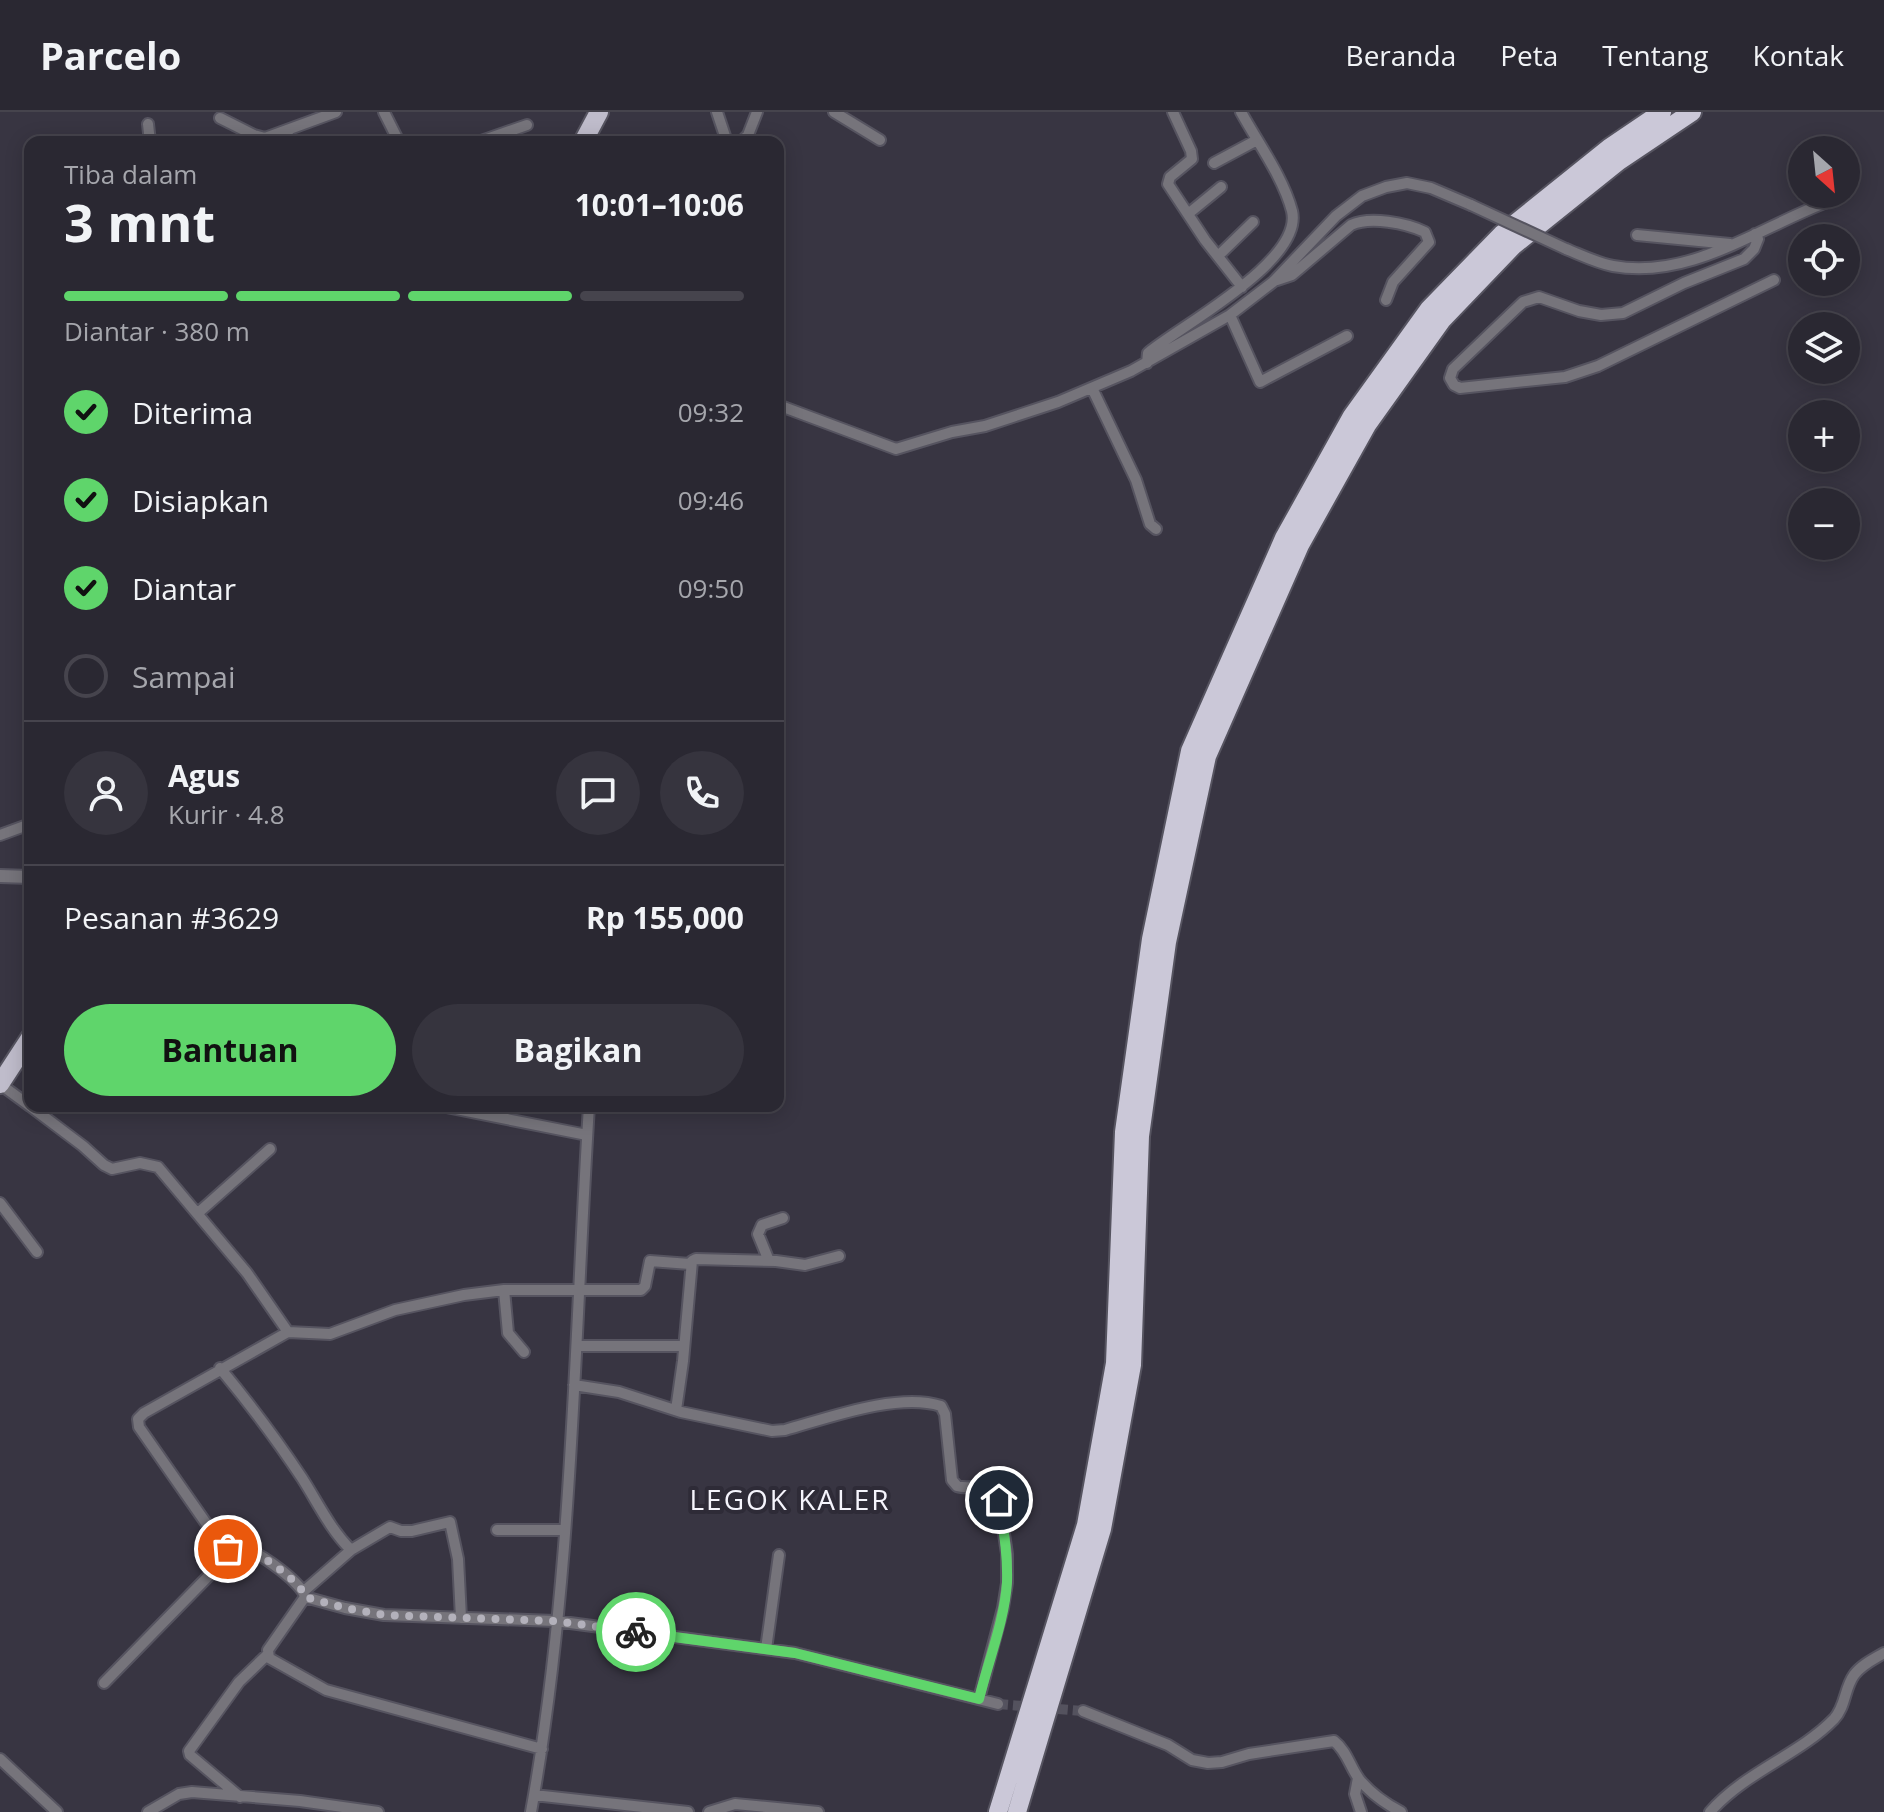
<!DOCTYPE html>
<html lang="id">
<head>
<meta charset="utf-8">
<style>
	:root { --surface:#2a2832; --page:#36343e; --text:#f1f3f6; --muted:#a5a6ac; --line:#46444d; --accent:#5fd56b }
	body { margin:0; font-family:"Open Sans",sans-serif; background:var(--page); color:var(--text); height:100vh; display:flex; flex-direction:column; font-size:30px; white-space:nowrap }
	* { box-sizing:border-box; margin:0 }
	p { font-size:26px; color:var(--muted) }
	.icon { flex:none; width:44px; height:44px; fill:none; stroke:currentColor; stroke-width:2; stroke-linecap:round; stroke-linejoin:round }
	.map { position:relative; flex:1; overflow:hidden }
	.panel { position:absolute; left:24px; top:24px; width:760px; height:976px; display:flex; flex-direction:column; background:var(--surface); border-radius:16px; box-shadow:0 4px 20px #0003,0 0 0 2px var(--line) }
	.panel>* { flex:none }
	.needle { width:52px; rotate:153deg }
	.fabs { position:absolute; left:1788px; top:24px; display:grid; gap:16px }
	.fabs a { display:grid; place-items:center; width:72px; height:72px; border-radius:50%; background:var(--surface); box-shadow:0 4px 20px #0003,0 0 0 2px var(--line); font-size:40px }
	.pin { position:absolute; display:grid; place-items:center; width:68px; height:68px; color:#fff; margin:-34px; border:4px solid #fff; border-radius:50%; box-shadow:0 2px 8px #0007 }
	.courier { position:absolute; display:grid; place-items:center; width:80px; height:80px; margin:-40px; border:6px solid #5fd56b; border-radius:50%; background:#fff; color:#222; box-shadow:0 2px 10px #0007 }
	.head em { font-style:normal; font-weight:700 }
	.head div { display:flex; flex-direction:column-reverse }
	.head { display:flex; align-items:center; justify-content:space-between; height:136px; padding:0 40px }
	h1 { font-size:52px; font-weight:700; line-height:60px }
	.bar { display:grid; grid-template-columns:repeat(4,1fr); gap:12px 8px; align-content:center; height:96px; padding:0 40px }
	.bar i { height:10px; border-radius:6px; background:var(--line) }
	.bar .current { background:var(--accent) }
	.bar p { grid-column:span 4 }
	.line { display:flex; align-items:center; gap:20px; padding:0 40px; border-top:2px solid var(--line) }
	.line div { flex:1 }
	.round { display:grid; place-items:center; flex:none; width:84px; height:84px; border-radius:42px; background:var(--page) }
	ol { padding:0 40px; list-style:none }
	li { display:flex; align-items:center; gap:24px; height:88px }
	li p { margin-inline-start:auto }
	li .icon { padding:8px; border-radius:50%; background:var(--accent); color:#111; stroke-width:4 }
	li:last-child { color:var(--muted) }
	li i { width:44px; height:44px; border:4px solid var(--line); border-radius:50% }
	.primary-button { display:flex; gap:16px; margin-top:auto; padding:16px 40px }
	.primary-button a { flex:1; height:92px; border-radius:48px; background:var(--accent); color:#111; font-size:32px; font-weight:700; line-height:92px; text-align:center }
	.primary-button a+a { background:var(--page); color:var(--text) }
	header { display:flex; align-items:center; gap:48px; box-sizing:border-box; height:112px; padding:0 40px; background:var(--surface); border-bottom:2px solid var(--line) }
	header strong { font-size:38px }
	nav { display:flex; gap:44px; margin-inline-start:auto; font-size:28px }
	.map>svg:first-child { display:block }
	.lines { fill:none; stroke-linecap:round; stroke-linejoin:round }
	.minor-tunnel { stroke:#54525e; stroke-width:10; stroke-dasharray:10 5; stroke-linecap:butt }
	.minor-casing { stroke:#565460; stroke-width:14 }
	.tertiary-casing { stroke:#565460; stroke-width:16 }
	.trunk-casing { stroke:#565460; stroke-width:22 }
	.motorway-casing { stroke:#565460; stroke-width:22 }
	.minor { stroke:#76747b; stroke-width:10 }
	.tertiary { stroke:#76747b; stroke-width:12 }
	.trunk { stroke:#bfbccb; stroke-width:18 }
	.motorway { stroke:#cbc8d8; stroke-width:18 }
	.minor-bridge-casing { stroke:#565460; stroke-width:14; stroke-linecap:butt }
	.minor-bridge { stroke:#76747b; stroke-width:10 }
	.done { stroke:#b3b1bb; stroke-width:8; stroke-dasharray:0 14.4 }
	.route { stroke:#5fd56b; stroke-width:10 }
	.labels { text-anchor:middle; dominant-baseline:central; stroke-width:8; stroke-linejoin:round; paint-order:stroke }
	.quarter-label { font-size:28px; letter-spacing:2px; fill:#f5f4fc; stroke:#2e2b37 }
</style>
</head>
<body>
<header>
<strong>Parcelo</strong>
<nav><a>Beranda</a><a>Peta</a><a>Tentang</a><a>Kontak</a></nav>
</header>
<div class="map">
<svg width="1884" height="1700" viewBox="0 0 1884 1700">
	<rect width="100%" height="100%" fill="#383542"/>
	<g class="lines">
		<path class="minor-tunnel" d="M998,1592l85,7"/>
		<defs>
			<path id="minor" d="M384,0l15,30
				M717,0l10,30
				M834,0l46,28
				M1173,0l18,39 1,8 -22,18 -2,7 37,56 37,47
				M220,6l34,17 11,3 71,-26
				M148,12l2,18
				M282,20l14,10
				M478,30l49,-17
				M741,30l7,-7 9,-23
				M1214,51l43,-23
				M1188,102l33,-27
				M1755,122l3,5 -4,10 -10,10 -60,24 -61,30 -22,2 -22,-4 -40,-14 -16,5 -70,67 -3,9 4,7 6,3 105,-11 33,-11 176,-86
				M1637,123l93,9
				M1566,137c15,6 31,14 47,17 77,14 145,-38 214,-64
				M1218,144l35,-34
				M1277,168l15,-5 59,-50c19,-9 55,-2 74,7l4,10 -36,40 -7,18
				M1230,203l30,67 87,-46
				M1147,251l1,-10c32,-27 156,-92 144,-142 -9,-34 -34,-68 -51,-99
				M1092,276l44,92 14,44 6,5
				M778,293l118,44 56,-17 33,-6 73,-24 73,-31 99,-56 43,-33 63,-66 26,-20 24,-9 21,-4 24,5 40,17
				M0,723l30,-11
				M0,972l30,22
				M30,994l53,40 21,19 8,4 28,-6 18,4 89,106 41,59 42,2 65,-24 69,-15 40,-5h137l4,-4 5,-25 40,3
				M441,994l146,29
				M0,1091l37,49
				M198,1101l72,-64
				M769,1149l-11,-27 4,-9 21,-7
				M504,1178l4,43 16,19
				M288,1220l-144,81 -6,6 1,8 83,119c10,5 15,2 25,4 14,3 56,34 58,47l-37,53 1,8 57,32 216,59
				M577,1234h107
				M220,1256c29,35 57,72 82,110 16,25 28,51 49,72l39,-23 11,4h11l38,-9 8,37 3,59
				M574,1273l45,7 62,20 91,19 13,-1c43,-12 113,-38 156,-24l4,8 7,66 5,6c12,4 26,-3 38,3l4,11 8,54v29l-4,25 -24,91
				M676,1298l7,-49 9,-100 4,-2 80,2 29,4 34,-9
				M497,1418h66
				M304,1479l47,-41
				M305,1485l40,11 39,7 171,6 240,32 203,51
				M766,1537l13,-94
				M104,1571l129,-132
				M1083,1599l85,34 24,15 16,3 14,-1 27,-8 85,-13c13,10 16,26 25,38 11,14 27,25 42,33
				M0,1647l57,53
				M1358,1666l-3,16 6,18
				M534,1683l154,17
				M240,1685l-50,-42 -1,-4 50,-69 28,-27
				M148,1700l31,-18 13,-2 108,9 78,11
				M531,1700c42,-233 43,-470 58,-706
				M709,1700l26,-8 83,8
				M1710,1700c35,-40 89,-57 124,-93 12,-13 10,-30 20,-44 7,-10 20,-16 30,-22"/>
			<path id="tertiary" d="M0,764l30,1"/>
			<path id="trunk" d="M583,30l16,-30
				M0,972l30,-46"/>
			<path id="motorway" d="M998,1700l88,-287 29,-162 9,-231 27,-193 39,-188 94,-213 68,-122 77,-107 73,-75 107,-86 53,-36
				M1017,1700l85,-283 30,-164 8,-229 27,-194 40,-186 93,-211 67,-120 75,-105 71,-74 106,-85 73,-49"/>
		</defs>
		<use href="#minor" class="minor-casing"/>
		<use href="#tertiary" class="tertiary-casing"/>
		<use href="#trunk" class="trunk-casing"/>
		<use href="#motorway" class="motorway-casing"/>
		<use href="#minor" class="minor"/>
		<use href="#tertiary" class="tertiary"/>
		<use href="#trunk" class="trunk"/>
		<use href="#motorway" class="motorway"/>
		<defs>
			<path id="minor-bridge" d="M1471,93l95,44"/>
		</defs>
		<use href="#minor-bridge" class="minor-bridge-casing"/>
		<use href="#minor-bridge" class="minor-bridge"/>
	</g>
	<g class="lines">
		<path class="done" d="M228,1437c7,2 12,-1 19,1 14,3 56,34 58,47l40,11 39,7 171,6 81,11"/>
		<path class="route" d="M636,1520l159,21 184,46c9,-37 26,-80 28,-117 1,-28 -4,-55 -8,-82"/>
	</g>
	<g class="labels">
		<g class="quarter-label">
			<text x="790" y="1387">LEGOK KALER</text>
		</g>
	</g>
</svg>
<div class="fabs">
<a><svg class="needle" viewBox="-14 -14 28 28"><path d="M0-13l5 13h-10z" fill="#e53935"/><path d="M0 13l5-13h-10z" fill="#a5a6ac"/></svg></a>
<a><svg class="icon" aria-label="locate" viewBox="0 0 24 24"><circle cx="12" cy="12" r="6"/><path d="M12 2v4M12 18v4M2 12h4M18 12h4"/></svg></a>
<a><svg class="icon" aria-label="layers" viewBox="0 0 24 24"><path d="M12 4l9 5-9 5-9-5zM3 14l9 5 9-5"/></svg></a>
<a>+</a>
<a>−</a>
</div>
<div class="pin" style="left:228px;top:1437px;background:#ea580c"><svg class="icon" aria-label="bag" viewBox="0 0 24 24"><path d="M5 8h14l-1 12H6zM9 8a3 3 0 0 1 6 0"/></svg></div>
<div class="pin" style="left:999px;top:1388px;background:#1f2937"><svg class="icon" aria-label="home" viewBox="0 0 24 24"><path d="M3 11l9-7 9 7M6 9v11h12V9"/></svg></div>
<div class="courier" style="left:636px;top:1520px"><svg class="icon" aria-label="bike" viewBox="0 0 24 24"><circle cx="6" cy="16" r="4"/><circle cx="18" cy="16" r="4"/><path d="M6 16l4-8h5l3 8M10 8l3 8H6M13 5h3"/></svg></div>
<section class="panel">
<div class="head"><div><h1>3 mnt</h1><p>Tiba dalam</p></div><em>10:01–10:06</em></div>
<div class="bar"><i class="current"></i><i class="current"></i><i class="current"></i><i></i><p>Diantar · 380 m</p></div>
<ol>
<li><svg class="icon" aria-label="check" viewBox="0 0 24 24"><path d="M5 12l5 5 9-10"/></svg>Diterima<p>09:32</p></li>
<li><svg class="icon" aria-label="check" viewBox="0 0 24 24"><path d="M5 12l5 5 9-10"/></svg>Disiapkan<p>09:46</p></li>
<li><svg class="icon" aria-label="check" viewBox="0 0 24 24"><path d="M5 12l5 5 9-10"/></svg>Diantar<p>09:50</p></li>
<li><i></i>Sampai</li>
</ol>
<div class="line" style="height:144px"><a class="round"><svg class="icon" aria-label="person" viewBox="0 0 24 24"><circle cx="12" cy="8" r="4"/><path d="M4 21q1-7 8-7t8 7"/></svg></a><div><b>Agus</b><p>Kurir · 4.8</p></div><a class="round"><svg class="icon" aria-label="chat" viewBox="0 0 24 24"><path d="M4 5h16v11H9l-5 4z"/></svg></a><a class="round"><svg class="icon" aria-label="phone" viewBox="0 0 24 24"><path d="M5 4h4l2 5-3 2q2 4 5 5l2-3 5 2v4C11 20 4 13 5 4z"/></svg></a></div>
<div class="line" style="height:104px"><div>Pesanan #3629</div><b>Rp 155,000</b></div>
<div class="primary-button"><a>Bantuan</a><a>Bagikan</a></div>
</section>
</div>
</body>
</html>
